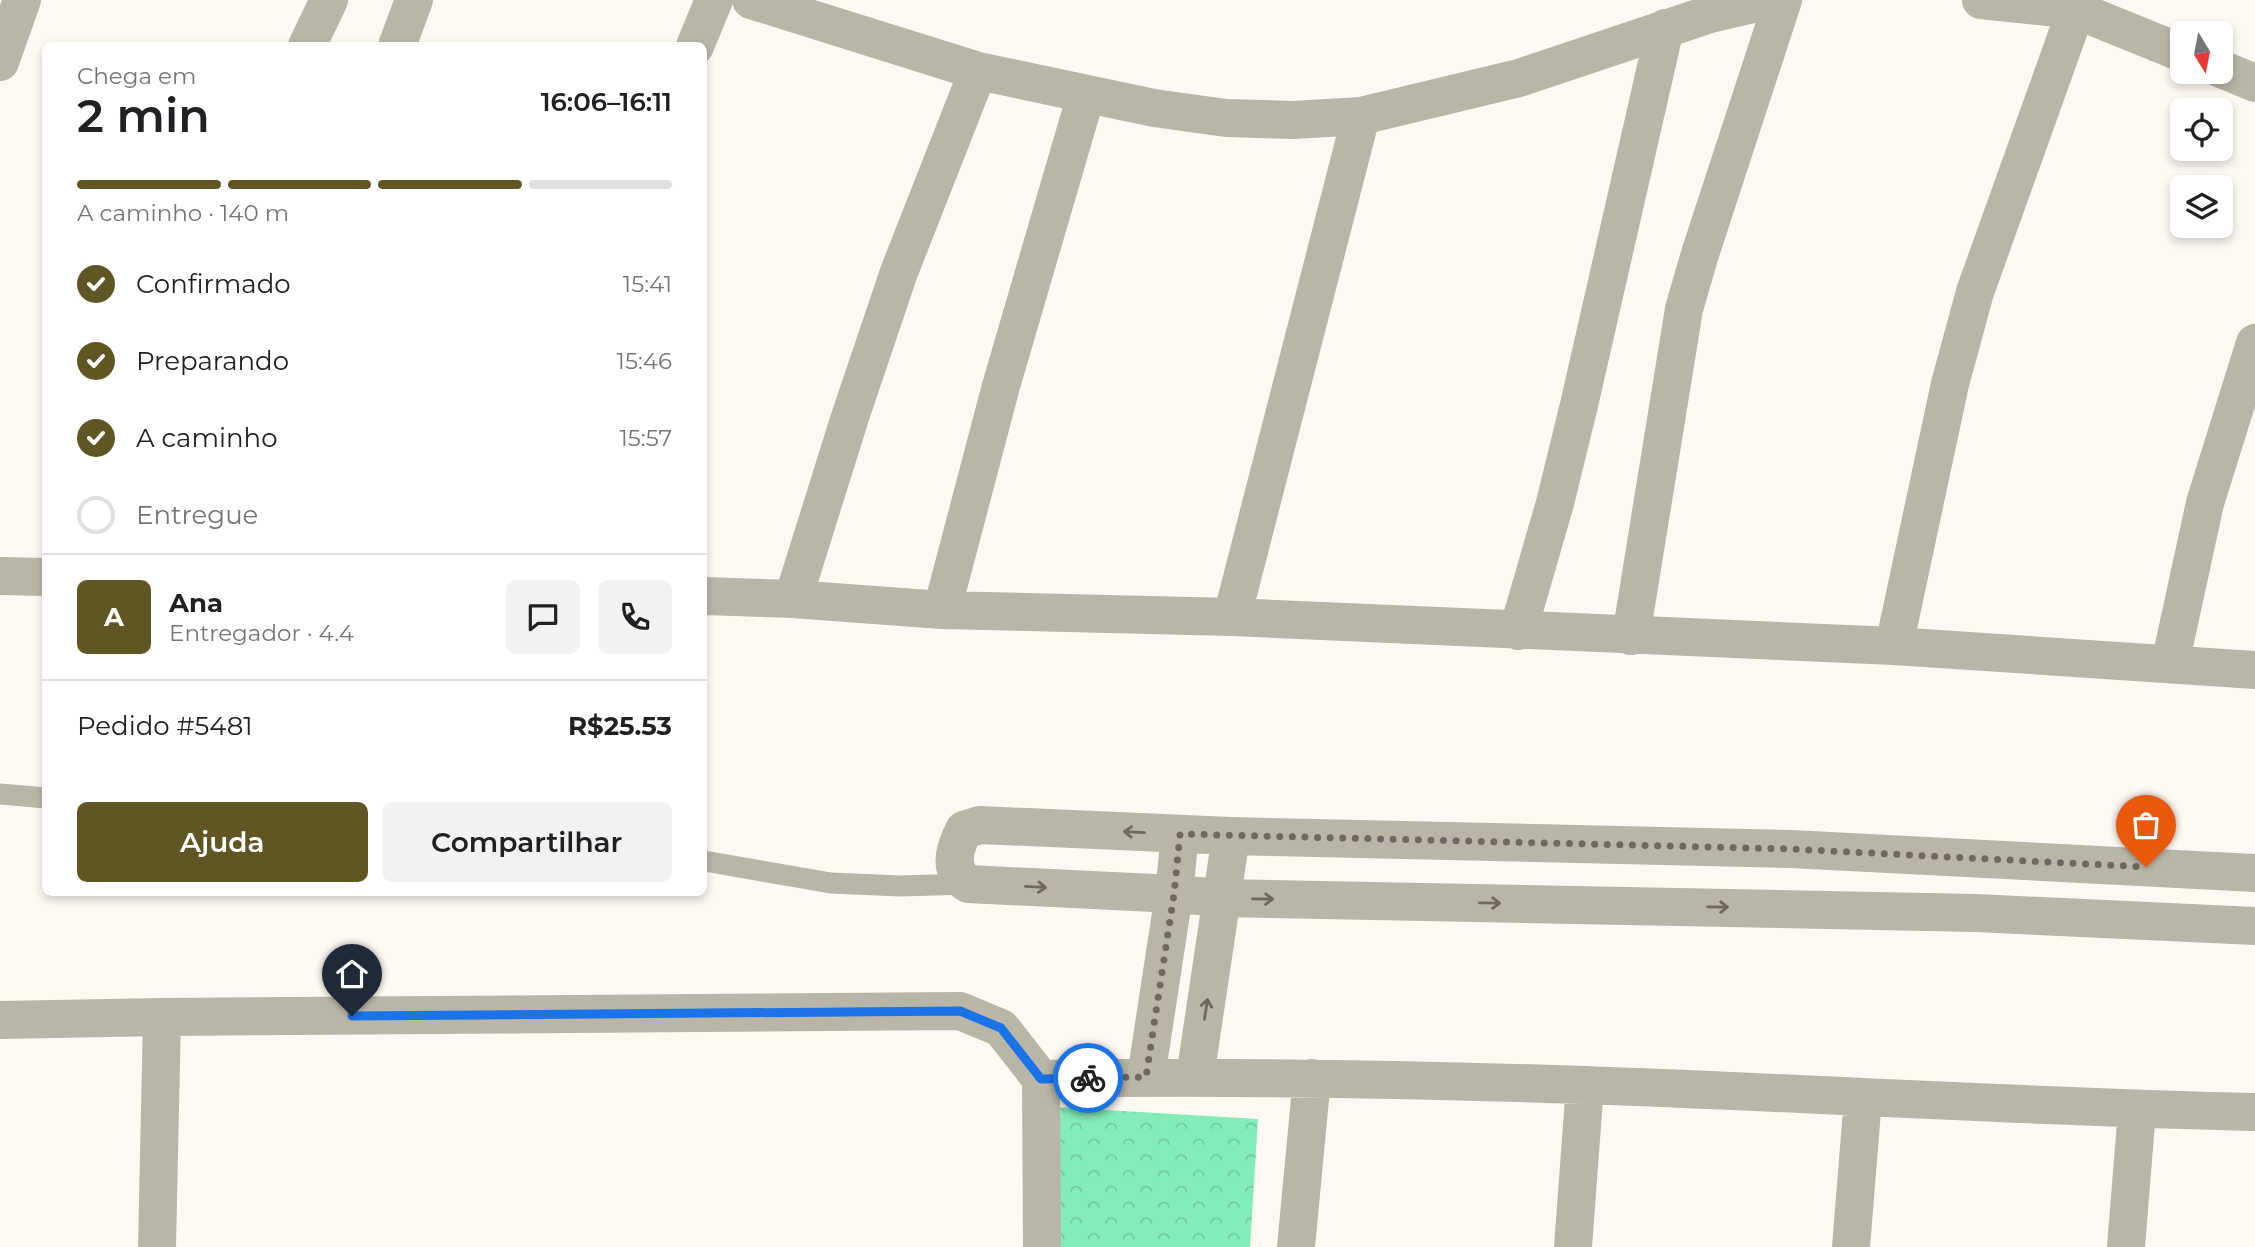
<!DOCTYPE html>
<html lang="pt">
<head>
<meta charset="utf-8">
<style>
	:root { --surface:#fff; --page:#f2f2f2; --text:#202124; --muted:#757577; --line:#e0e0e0; --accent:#5f5623 }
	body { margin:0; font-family:Montserrat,sans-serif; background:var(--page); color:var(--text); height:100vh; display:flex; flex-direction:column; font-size:26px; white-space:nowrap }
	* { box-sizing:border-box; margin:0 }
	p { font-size:23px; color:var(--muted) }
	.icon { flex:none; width:38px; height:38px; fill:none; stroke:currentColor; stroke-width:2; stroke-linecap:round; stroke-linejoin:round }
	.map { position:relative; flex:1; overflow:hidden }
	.sheet { position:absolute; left:42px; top:42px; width:665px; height:854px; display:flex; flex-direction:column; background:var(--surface); border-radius:10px; box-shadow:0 4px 10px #0003 }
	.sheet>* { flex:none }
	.needle { width:46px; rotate:170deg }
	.buttons { position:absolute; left:2170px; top:21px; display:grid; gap:14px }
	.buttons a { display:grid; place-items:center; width:63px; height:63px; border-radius:10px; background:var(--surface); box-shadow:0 4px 10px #0003; font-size:35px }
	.pin { position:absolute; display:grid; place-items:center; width:60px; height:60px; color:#fff; margin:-72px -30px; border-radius:50% 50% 50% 0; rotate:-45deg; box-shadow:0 0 7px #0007 }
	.pin .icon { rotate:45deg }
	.courier { position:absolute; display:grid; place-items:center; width:70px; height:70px; margin:-35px; border:5px solid #1a73e8; border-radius:50%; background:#fff; color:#222; box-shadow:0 2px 9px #0007 }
	.overview em { font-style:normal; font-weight:600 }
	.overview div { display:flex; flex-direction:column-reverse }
	.overview { display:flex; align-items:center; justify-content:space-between; height:119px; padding:0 35px }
	h1 { font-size:46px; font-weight:600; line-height:52px }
	.bar { display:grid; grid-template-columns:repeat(4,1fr); gap:10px 7px; align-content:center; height:84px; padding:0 35px }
	.bar i { height:9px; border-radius:5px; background:var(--line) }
	.bar .active { background:var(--accent) }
	.bar p { grid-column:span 4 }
	.line { display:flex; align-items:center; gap:18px; padding:0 35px; border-top:2px solid var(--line) }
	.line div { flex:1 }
	.round { display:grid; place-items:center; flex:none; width:74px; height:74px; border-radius:10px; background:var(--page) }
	ol { padding:0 35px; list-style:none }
	li { display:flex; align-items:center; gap:21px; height:77px }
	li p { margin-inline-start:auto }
	li .icon { padding:7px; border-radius:50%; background:var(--accent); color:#fff; stroke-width:4 }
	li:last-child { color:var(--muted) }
	li i { width:38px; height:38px; border:4px solid var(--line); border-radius:50% }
	.button { display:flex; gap:14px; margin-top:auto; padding:14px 35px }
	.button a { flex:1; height:80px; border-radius:10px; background:var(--accent); color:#fff; font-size:28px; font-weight:600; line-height:80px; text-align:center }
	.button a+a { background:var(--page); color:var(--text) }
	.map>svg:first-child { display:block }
	.forest { fill:url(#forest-crowns) }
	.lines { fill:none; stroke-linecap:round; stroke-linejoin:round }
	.service { stroke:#b9b6a8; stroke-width:21 }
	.minor { stroke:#b9b6a8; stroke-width:38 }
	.oneway { stroke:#6e685d }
	.done { stroke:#706861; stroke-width:7; stroke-dasharray:0 12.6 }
	.route { stroke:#1a73e8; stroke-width:9 }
</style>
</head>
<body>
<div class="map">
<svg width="2255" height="1247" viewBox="0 0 2255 1247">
	<defs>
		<pattern id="forest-crowns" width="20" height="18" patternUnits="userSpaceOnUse" patternTransform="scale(1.75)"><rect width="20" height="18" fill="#84ecb6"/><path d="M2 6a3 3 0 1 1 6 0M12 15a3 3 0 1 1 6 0" fill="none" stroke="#72ca9b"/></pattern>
	</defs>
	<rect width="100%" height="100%" fill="#fef8f3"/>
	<path class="forest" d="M1055,1107l203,12 -8,128h-198z"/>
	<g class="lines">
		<path class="service" d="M0,794l46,4
			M704,861l127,22 70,3 67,-2"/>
		<path class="minor" d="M751,0l227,71 176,37 72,10 67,2 68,-4 158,-38 191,-64 60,-14
			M1981,0l95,10 106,43
			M307,46l22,-46
			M397,46l17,-46
			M695,46l19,-46
			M0,62l22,-62
			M2221,69l34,14
			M0,576l46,1
			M704,596l89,3 149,11 290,7 662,29 361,24
			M793,599l57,-182 49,-145 79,-201
			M942,610l59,-224 85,-291
			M1232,617l129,-501
			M1518,631l37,-128 24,-98 86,-377
			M1631,636l53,-327 16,-55 83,-254
			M1894,646l56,-262 25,-92 101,-282
			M2170,664l35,-161 50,-160
			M2255,873l-464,-24 -560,-13 -251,-11 -16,5c-10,19 -16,40 4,54l206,10 49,4 753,15 279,13
			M0,1020l162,-3 798,-6 41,17 40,51 1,168
			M1146,1077l28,-183 6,-60
			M1195,1077l36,-241
			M1041,1079c181,-3 362,0 543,6 224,8 447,22 671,27
			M157,1247l5,-230
			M1296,1247l16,-169
			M1573,1247l12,-162
			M1851,1247l12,-149
			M2126,1247l11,-137"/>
	</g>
	<defs><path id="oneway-shaft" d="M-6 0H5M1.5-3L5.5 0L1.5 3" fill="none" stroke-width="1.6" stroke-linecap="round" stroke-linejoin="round" transform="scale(1.75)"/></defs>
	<g class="oneway">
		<use href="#oneway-shaft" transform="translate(1134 832) rotate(-177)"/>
		<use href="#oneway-shaft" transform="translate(1036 887) rotate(3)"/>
		<use href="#oneway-shaft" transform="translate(1263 899) rotate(1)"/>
		<use href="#oneway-shaft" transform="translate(1490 903) rotate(1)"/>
		<use href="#oneway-shaft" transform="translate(1718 907) rotate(1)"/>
		<use href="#oneway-shaft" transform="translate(1206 1009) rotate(-81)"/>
	</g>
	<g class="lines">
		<path class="done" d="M1088,1078l58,-1 28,-183 6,-60 611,15 355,18"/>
		<path class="route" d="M352,1016l608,-5 41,17 40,51 47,-1"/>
	</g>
</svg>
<div class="buttons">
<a><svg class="needle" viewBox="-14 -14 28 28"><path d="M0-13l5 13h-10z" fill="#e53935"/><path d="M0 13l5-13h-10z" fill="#757577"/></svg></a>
<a><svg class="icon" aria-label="locate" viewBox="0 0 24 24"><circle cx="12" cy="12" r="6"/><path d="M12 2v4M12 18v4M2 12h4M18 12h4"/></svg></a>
<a><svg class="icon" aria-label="layers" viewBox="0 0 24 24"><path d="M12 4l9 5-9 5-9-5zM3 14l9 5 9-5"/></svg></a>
</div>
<div class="pin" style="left:2146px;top:867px;background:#ea580c"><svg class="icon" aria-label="bag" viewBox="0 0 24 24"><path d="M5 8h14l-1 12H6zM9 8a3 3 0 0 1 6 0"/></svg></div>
<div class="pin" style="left:352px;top:1016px;background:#1f2937"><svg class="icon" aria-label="home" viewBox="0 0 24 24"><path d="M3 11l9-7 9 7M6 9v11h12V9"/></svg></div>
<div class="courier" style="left:1088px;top:1078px"><svg class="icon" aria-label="bike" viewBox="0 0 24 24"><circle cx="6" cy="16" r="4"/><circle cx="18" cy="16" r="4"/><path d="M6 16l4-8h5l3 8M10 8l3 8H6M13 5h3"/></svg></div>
<section class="sheet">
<div class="overview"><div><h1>2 min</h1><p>Chega em</p></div><em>16:06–16:11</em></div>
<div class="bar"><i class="active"></i><i class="active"></i><i class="active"></i><i></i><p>A caminho · 140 m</p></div>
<ol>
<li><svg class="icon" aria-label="check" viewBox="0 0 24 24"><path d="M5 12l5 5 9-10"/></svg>Confirmado<p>15:41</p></li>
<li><svg class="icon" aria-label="check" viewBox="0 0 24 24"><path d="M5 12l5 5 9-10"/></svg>Preparando<p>15:46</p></li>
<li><svg class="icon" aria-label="check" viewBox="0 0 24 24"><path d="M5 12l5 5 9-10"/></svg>A caminho<p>15:57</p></li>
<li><i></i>Entregue</li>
</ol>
<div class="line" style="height:126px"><b class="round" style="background:var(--accent);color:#fff">A</b><div><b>Ana</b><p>Entregador · 4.4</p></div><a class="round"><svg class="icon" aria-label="chat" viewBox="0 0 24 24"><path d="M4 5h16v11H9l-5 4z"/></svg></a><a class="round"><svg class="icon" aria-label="phone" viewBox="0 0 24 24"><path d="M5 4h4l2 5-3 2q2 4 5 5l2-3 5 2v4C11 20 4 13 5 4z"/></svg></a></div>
<div class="line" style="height:91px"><div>Pedido #5481</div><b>R$25.53</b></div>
<div class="button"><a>Ajuda</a><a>Compartilhar</a></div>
</section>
</div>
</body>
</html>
